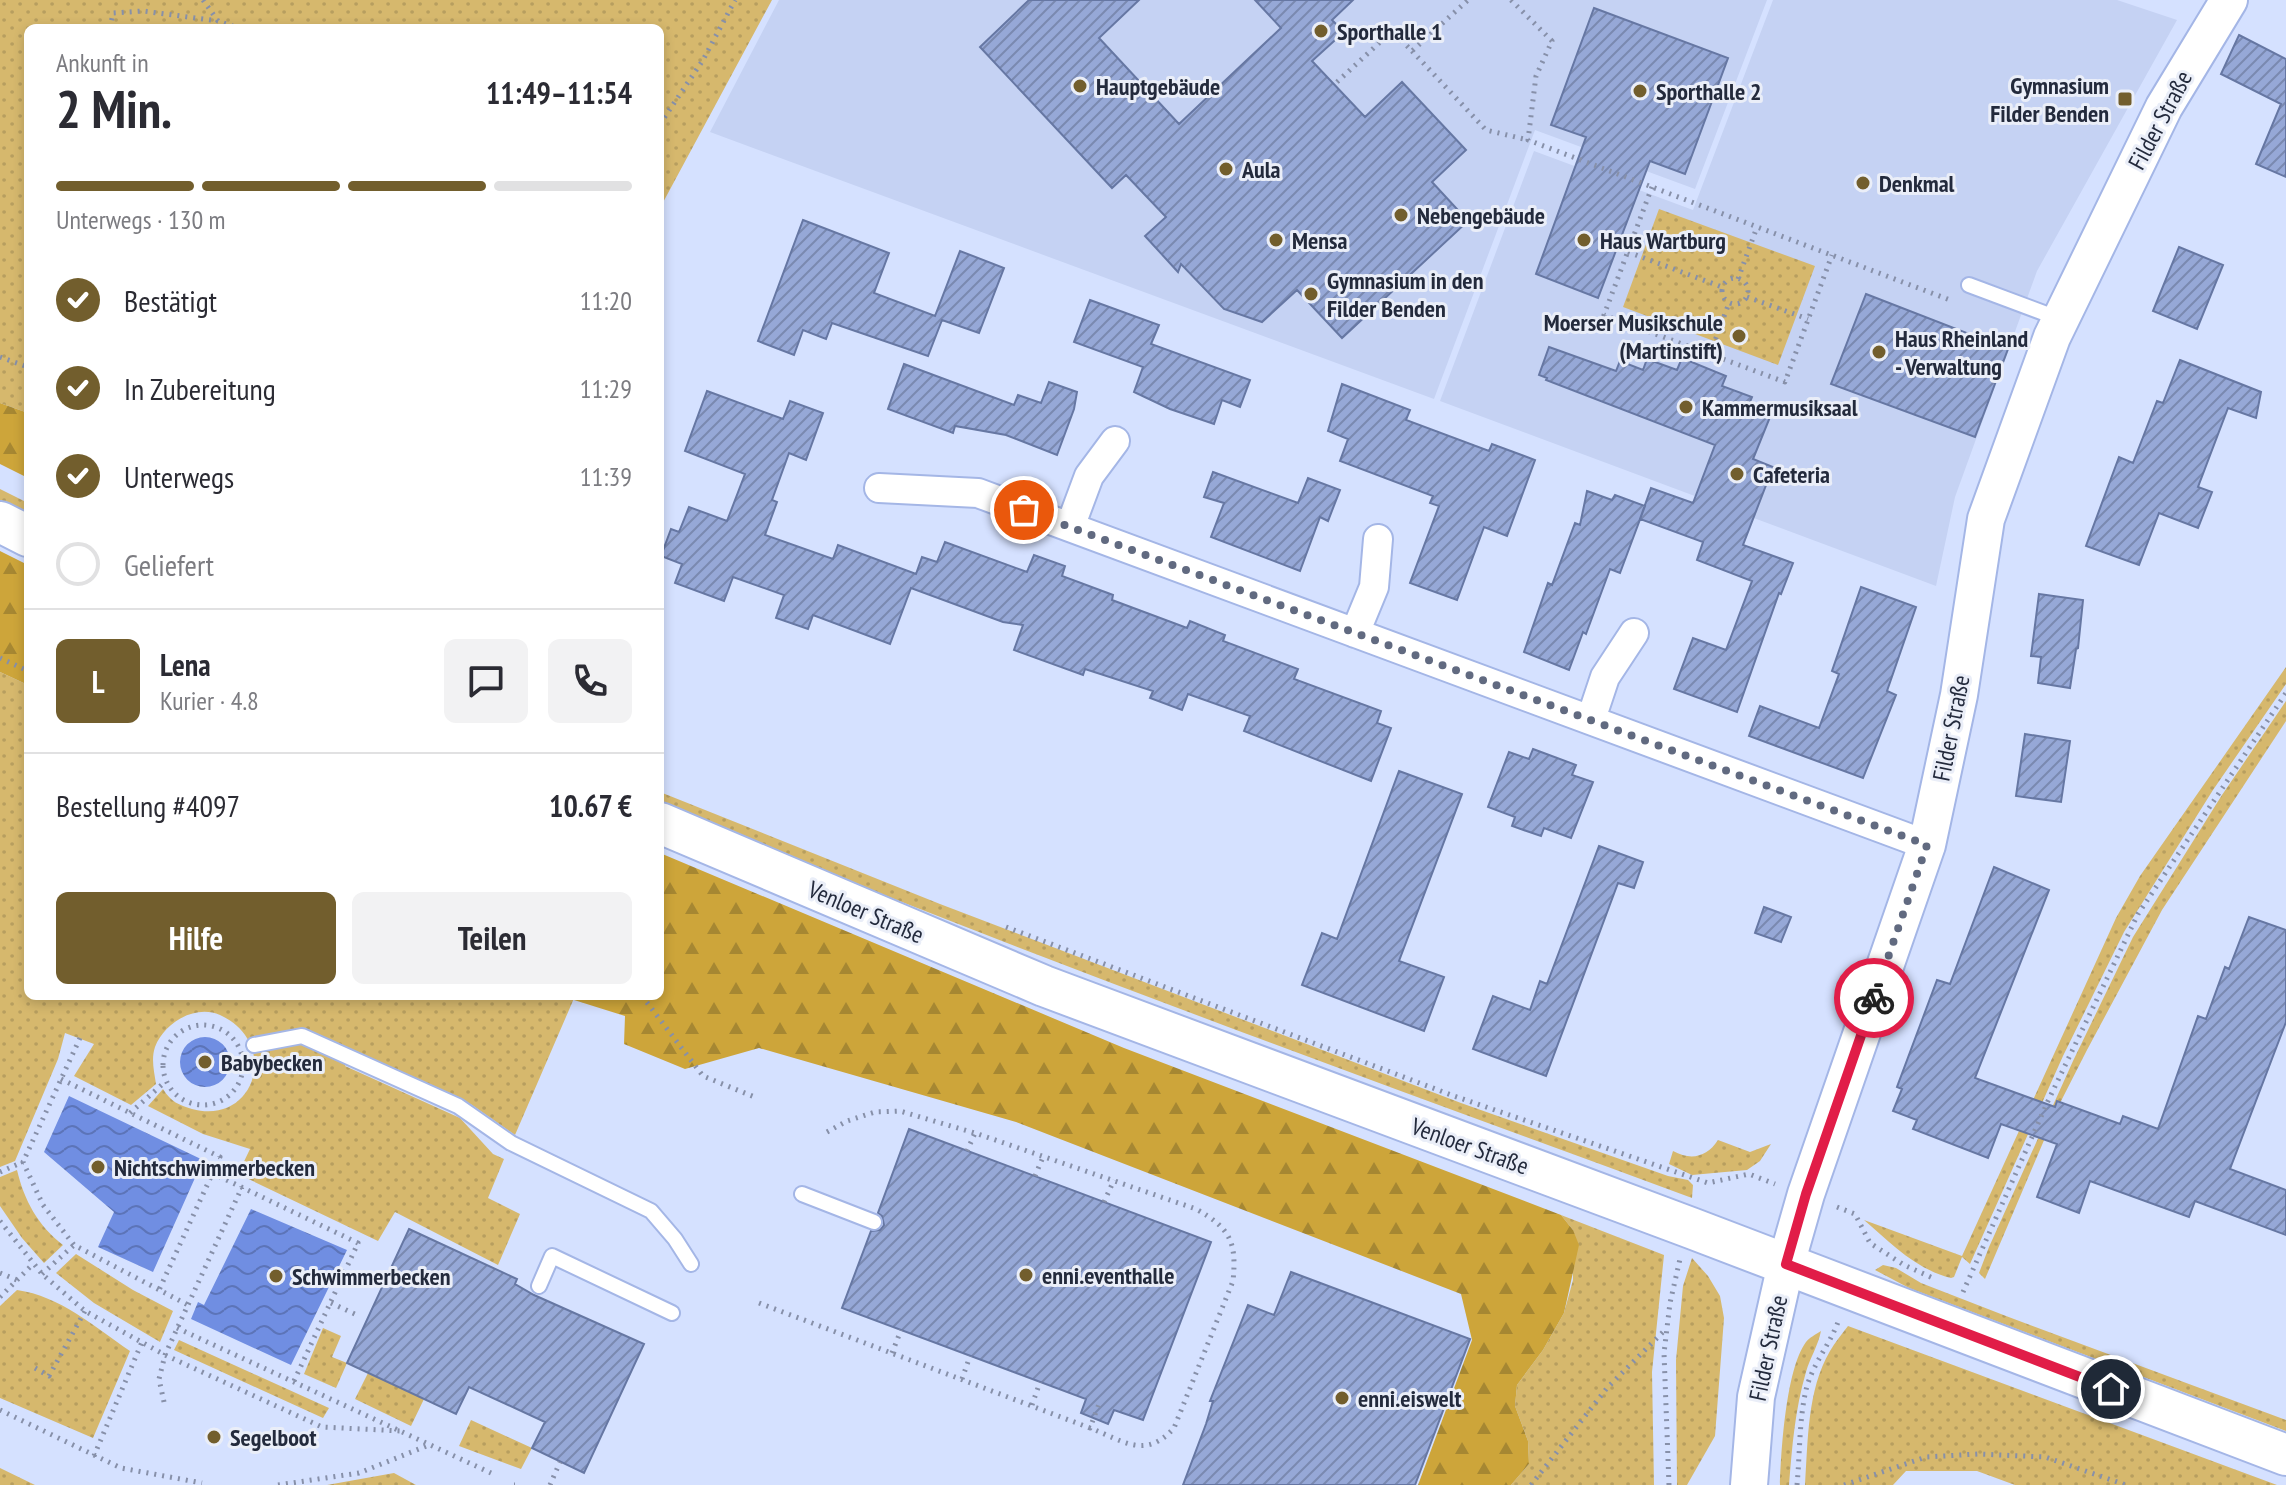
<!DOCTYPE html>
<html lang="de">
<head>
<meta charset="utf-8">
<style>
	:root { --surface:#fff; --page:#f2f2f3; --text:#2b2b33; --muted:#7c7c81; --line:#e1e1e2; --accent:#725e2d }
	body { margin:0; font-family:"PT Sans Narrow",sans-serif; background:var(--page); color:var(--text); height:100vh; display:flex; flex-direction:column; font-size:30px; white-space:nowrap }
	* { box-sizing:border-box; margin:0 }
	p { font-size:26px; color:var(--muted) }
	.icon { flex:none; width:44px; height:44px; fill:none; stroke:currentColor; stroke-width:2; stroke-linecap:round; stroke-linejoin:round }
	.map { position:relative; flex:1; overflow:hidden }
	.side { position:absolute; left:24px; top:24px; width:640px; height:976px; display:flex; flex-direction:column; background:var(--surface); border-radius:12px; box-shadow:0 4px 12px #0003 }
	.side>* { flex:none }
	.pin { position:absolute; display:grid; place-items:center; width:68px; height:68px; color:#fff; margin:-34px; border:4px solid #fff; border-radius:50%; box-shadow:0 2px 8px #0007 }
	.courier { position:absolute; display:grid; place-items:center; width:80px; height:80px; margin:-40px; border:6px solid #e11d48; border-radius:50%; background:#fff; color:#222; box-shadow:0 2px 10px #0007 }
	.summary em { font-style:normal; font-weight:600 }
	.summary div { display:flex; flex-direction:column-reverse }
	.summary { display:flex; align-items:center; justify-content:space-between; height:136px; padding:0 32px }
	h1 { font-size:52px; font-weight:600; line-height:60px }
	.bar { display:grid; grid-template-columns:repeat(4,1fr); gap:12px 8px; align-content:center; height:96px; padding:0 32px }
	.bar i { height:10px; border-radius:6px; background:var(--line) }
	.bar .current { background:var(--accent) }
	.bar p { grid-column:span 4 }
	.line { display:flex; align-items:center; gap:20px; padding:0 32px; border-top:2px solid var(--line) }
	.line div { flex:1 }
	.round { display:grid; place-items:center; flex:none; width:84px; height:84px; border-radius:12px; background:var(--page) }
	ol { padding:0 32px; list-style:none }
	li { display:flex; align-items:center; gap:24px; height:88px }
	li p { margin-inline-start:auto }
	li .icon { padding:8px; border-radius:50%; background:var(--accent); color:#fff; stroke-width:4 }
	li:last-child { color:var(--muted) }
	li i { width:44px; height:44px; border:4px solid var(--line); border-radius:50% }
	.action { display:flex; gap:16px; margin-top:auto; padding:16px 32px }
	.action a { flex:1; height:92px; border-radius:12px; background:var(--accent); color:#fff; font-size:32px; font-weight:600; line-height:92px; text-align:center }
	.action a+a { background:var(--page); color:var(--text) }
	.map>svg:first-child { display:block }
	.built { fill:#c5d2f3 }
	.green { fill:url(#green-dots) }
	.forest { fill:url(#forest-firs) }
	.water { fill:url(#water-waves) }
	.building { fill:url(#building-hatch); stroke:#6677a3; stroke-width:2 }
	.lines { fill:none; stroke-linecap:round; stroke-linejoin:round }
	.service-casing { stroke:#a4b6e6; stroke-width:18 }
	.minor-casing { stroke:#a4b6e6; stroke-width:32 }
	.tertiary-casing { stroke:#a4b6e6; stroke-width:40 }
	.secondary-casing { stroke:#a4b6e6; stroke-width:44 }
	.path { stroke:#8790a9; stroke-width:5; stroke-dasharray:2 6; stroke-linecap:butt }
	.service { stroke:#fff; stroke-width:14 }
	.minor { stroke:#fff; stroke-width:28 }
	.tertiary { stroke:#fff; stroke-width:36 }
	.secondary { stroke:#fff; stroke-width:40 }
	.done { stroke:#616a80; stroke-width:8; stroke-dasharray:0 14.4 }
	.route { stroke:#e11d48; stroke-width:10 }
	.poi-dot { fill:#725e2d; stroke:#eaeef8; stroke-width:3 }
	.labels { text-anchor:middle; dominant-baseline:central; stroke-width:6; stroke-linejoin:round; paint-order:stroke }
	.poi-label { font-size:24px; font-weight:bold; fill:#232a3c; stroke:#eaeef8; text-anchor:start }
	.street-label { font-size:24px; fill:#232a3c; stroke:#eaeef8 }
</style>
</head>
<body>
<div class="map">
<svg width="2286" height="1485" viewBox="0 0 2286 1485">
	<defs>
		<pattern id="green-dots" width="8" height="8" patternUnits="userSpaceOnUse" patternTransform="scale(2)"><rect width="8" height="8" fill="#d6b86d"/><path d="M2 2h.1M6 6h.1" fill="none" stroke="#b79e5f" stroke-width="1.8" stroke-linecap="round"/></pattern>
		<pattern id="forest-firs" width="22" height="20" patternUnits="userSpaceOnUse" patternTransform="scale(2)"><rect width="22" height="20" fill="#cda53a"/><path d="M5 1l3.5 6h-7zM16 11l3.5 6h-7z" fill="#a68732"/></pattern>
		<pattern id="water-waves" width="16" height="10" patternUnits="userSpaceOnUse" patternTransform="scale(2)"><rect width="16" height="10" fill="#708ee2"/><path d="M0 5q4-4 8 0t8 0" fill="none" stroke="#5c74b8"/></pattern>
		<pattern id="building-hatch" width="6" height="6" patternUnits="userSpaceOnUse" patternTransform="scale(2)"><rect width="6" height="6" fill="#96a8d7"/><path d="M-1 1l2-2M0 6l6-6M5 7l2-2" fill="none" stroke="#7a89b0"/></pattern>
	</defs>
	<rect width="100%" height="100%" fill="#d5e1ff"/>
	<path class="built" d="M779,0h988l-72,189 -160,-59 -101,269 -724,-267z
		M1773,0h344l60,20 -140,251 -82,226 -19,89 -496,-185 94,-250 159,59z"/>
	<path class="green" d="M0,0h772l-112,208v-180h-632v385l-28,-10z
		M1659,209l156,57 -37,99 -155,-58z
		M0,489l28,14v11l-28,-14z
		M2286,667v17l-73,106 -89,142 -61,124 -93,208 -8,-7 -8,20 -3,1c-36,-9 -60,-35 -87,-58l98,36 154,-338 24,-42z
		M0,672l28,13v311h547l-60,139 -43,-30 -119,-55 -8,16 115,52 33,36 11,5 -16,39 32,16 -22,51 -103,-53 -17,29 -140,-67 12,-25 -47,-15 -55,-28 15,-17c8,13 16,16 29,20 63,17 89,-66 28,-94 -25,-11 -56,8 -65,32 -4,12 -1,24 1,37l-25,21 -57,-29 20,-32 -29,-11 -7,26 -43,102 -15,6z
		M2286,701v20l-124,189 -75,140 -28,55 -74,174 -6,-6 10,-26 84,-186 60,-124 89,-142z
		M660,792l280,112 521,199 207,73 20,4 5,5 -1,13c-345,-127 -692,-252 -1032,-394z
		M1718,1140l32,12 21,-8 -11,17 -13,9 -55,5 -23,-11 4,-13c18,10 34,6 45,-11z
		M17,1170c7,30 21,56 46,75l-19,18 -22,-25 -22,-32v-29z
		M1561,1215l103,40 -12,117 2,113h-143l18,-21 -1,-23 -13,-35 2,-21 26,-35 21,-37 9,-33v-50z
		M76,1254l57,36 40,21 -13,31 -66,-39 -38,-30z
		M1692,1258l16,18 12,20 4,22 -9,118 -28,49h-10l-1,-125 7,-74z
		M1883,1265l13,3 25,15 85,33 280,104v11l-377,-143 -34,-18z
		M17,1290c43,6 78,37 113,61l-37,87 -93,-40v-92z
		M1848,1326l429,159h-262l-38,-14h-71l-13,14h-88c3,-43 2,-95 25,-134 5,-9 12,-17 18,-25z
		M323,1328l18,8 -9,21 15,6 -11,25 -32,-14z
		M1821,1331c-3,15 -11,27 -15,41 -11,37 -14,75 -17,113h-9c1,-34 6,-116 26,-143 3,-4 10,-8 15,-11z
		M179,1340l150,68 -6,10 -149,-68z
		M368,1373l56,26 -13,27 -56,-27z
		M471,1420l61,28 -11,21 -62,-23z
		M0,1468l35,17h-35z
		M394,1473l22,12h-89z"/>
	<path class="forest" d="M0,403l28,10v65l-28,-14z
		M0,551l28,14v120l-28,-13z
		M660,853l464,195 437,167 12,15 6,15 -15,68 -21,37 -26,35 -2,21 13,35 1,23 -18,21h-93l54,-145 -11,-46 -445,-172 -257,-74 -74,21 -61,-25 1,-28 -51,-16 1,-4h85z"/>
	<path class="water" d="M180 1062a25 25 0 1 1 50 0a25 25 0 1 1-50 0Z
		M69,1096l134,64 -50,112 -55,-25 16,-35 -70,-60z
		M251,1209l96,41 -56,115 -100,-46 7,-17 6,3z"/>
	<path class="building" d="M1029,0h110l-40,38 80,86 102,-96 -26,-28h98l-21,20 12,12 -32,29 53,56 37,-35 64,68 -34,32 36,39 -126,117 -45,-48 -35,32 -38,-13 -43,-45 -3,8 -33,-36 21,-19 -40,-42 -14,13 -132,-141z
		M1594,8l134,50 -43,116 -35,-13 -52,137 -62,-24 50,-137 -35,-12z
		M2239,35l47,24v118l-30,-13 25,-60 -60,-30z
		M803,220l86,33 -15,40 61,23 25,-65 44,17 -25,65 -37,-13 -14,36 -96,-33 -6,16 -23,-9 -9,25 -36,-14z
		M2179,247l44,18 -26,64 -44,-18z
		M1866,294l142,55 -33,88 -144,-53z
		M1090,300l69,25 -8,19 99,36 -10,27 -18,-7 -8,24 -44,-15 -36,-17 9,-25 -69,-25z
		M1549,347l67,24 4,-10 23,9 4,-11 30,11 5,-12 44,18 -4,10 30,11 -2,5 6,2 -3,7 17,6 -17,42 20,8 -30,78 50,18 -12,31 -2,-1 -42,119 -63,-23 19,-51 33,12 26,-69 -55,-21 6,-18 -63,-23 11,-31 42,15 22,-58 -169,-65 1,-2 -8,-3z
		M2180,360l81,32 -5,26 -28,-10 -30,79 14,5 -14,36 -39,-15 -20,52 -53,-19 33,-89 14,6 24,-62 6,2z
		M904,364l110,41 4,-10 23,8 8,-21 28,10 -3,17 -17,46 -51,-20 -51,-9 -2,7 -65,-24z
		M1342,384l68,26 -4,10 83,31 3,-7 43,16 -28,76 -23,-9 -27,73 -47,-17 29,-77 -9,-3 3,-7 -93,-35 8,-22 -20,-8z
		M707,391l76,28 7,-18 33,12 -17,47 -17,-7 -17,47 5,2 -12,33 68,24 5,-14 78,29 6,-17 15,5 8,-20 82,30 7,-17 31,11 -3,10 51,19 -1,5 75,28 3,-7 35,14 -2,6 75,28 -4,10 87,32 -4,12 14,5 -20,53 -127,-50 6,-15 -62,-22 -6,16 -32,-12 3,-7 -68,-22 -2,6 -69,-25 9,-25 -20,-3 -92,-34 -21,56 -77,-29 -5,14 -32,-11 8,-23 -51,-18 -9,24 -49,-18 7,-19 -21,-8 10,-27 8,3 10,-25 38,14 18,-47 -60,-23z
		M1213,472l85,31 10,-25 32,12 -12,31 -8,-4 -20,54 -89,-34 13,-34 -20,-6z
		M1587,491l25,9 3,-5 30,11 -25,67 -10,-4 -24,65 -3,-2 -14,38 -45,-18 24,-69 4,2 23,-62 5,2z
		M1861,587l55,20 -29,84 9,4 -33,83 -114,-42 11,-30 59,22 20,-54 -7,-3z
		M2039,594l44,6 -5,48 -2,1 -6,39 -32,-5 3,-26 -10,-1z
		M2025,734l45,7 -9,61 -45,-6z
		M1533,749l43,16 -4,10 21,7 -22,56 -27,-10 -3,8 -29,-10 3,-9 -27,-10 21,-55 20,7z
		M1399,771l63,23 -63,167 45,16 -20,54 -122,-46 20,-52 15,6z
		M1599,846l44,16 -9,26 -16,-5 -72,193 -73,-27 20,-53 37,14 10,-29 7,3z
		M1994,867l55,23 -74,188 80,29 2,-6 63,23 3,-8 35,13 40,-113 8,3 19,-52 4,2 20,-52 37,13v92l-56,147 56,21v45l-91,-34 -6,16 -99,-36 -11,32 -42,-16 20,-53 -56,-20 -13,34 -75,-29 4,-9 -24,-9 9,-22 -5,-2 40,-107 13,4z
		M1764,907l27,10 -10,25 -26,-9z
		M909,1129l302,113 -68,178 -29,-10 -6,14 -27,-11 5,-14 -244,-91 29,-77 9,-1 4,-5 -2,-9 -4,-3z
		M409,1229l108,50 -2,5 19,11 110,49 -60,129 -52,-25 13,-26 -76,-35 -13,27 -109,-51z
		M1291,1272l179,67 -55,146h-232l23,-61 7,-23h-3l38,-96 26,10z"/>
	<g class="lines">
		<defs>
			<path id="service" d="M1969,285l91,34
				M254,1045l48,-9 156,70 53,37 140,68 24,28 16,25
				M802,1194l72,28
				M539,1286l13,-30 120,57"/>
			<path id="minor" d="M879,488l99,5 949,352
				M1070,527l19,-51 26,-35
				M1355,633l19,-46 4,-48
				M1591,719l14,-42 29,-44"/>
			<path id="tertiary" d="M1749,1485l7,-88 30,-133 20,-70 121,-349 32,-150 27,-176 66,-182 112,-230 65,-107"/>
			<path id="secondary" d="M0,522l28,14
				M660,823l384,163 647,242 595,227"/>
		</defs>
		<use href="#service" class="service-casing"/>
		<use href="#minor" class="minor-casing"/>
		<use href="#tertiary" class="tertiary-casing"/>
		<use href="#secondary" class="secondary-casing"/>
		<path class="path" d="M203,0l15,21 20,7
			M1511,0l41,41 -16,35 -8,64 422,160
			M110,28l3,-15 30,-2 75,10
			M1412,51l74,79 42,10
			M1337,82l55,-51 20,20 56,-51
			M660,124l43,-64 32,-60
			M1652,187l-48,128 181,67 47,-127
			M1628,252l94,35
			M1722 291a13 13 0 1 1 26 0a13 13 0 1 1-26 0Z
			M1738,279l19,-52
			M1747,297l61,22
			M1710,354l19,-51
			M0,357l28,10
			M0,658l28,13
			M1006,927l448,169 254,87 41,-9 26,10
			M642,996l61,80 54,22
			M163 1065a40 40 0 1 1 80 0a40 40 0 1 1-80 0Z
			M80,1038l-57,124 20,43 31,40 114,60
			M61,1079l159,78 -61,133
			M130,1113l35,-31
			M827,1132l20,-11 28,-9 25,-1 75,22 221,76c34,19 41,33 37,72l-59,147c-29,32 -50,13 -84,0
			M967,1151l8,-18
			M0,1172l23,-10
			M212,1173l146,70 -64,138
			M1035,1176l8,-19
			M1104,1202l10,-22
			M1837,1207l18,7 15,29 34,22 31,14
			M0,1221l42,53 43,37 80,44 157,72 79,4
			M0,1273l17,7
			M42,1274l32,-29
			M1963,1292l85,-191 90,-187 148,-221
			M0,1297l33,-33
			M331,1303l26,12
			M759,1303l331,125 9,-24
			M177,1328l314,145
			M892,1353l9,-23
			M35,1368l14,8 36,-65
			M962,1379l8,-23
			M164,1402l-5,-23 6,-24 77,-168
			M1032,1405l8,-23
			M0,1410l121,58 81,15
			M94,1456l48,-114
			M278,1485l81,-12 70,-28
			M514,1485h1
			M550,1485l10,-23
			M1531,1485l76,-97 59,-59
			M1669,1485l-5,-132 6,-50 10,-44
			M1797,1485c3,-31 2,-65 9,-95 6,-25 23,-44 32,-68
			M1844,1485l82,-28 52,-3 67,3 81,28"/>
		<use href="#service" class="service"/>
		<use href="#minor" class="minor"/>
		<use href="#tertiary" class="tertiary"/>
		<use href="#secondary" class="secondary"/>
	</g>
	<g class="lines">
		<path class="done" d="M1024,510l903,335 -53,153"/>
		<path class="route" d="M1874,998l-68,196 -20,70 325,125"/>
	</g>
	<g class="poi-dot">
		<circle cx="1321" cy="31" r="8"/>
		<circle cx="1080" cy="86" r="8"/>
		<circle cx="1640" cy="91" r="8"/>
		<rect x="2117" y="91" width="16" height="16" rx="4"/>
		<circle cx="1226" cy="169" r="8"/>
		<circle cx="1863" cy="183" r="8"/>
		<circle cx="1401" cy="215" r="8"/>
		<circle cx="1276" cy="240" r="8"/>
		<circle cx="1584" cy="240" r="8"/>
		<circle cx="1311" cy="294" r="8"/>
		<circle cx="1739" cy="336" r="8"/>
		<circle cx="1879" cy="352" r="8"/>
		<circle cx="1686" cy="407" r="8"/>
		<circle cx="1737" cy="474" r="8"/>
		<circle cx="205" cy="1062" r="8"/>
		<circle cx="98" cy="1167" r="8"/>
		<circle cx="1026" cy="1275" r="8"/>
		<circle cx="276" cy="1276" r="8"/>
		<circle cx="1342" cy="1398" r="8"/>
		<circle cx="214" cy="1437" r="8"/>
	</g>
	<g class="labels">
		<g class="poi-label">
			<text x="1337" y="31">Sporthalle 1</text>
			<text x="2109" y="85" text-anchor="end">Gymnasium<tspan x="2109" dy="28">Filder Benden</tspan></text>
			<text x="1096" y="86">Hauptgebäude</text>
			<text x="1656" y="91">Sporthalle 2</text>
			<text x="1242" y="169">Aula</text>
			<text x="1879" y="183">Denkmal</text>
			<text x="1417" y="215">Nebengebäude</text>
			<text x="1292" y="240">Mensa</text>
			<text x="1600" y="240">Haus Wartburg</text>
			<text x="1327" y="280">Gymnasium in den<tspan x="1327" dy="28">Filder Benden</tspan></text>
			<text x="1723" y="322" text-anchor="end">Moerser Musikschule<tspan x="1723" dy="28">(Martinstift)</tspan></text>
			<text x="1895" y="338">Haus Rheinland<tspan x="1895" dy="28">- Verwaltung</tspan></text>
			<text x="1702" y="407">Kammermusiksaal</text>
			<text x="1753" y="474">Cafeteria</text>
			<text x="221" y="1062">Babybecken</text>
			<text x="114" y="1167">Nichtschwimmerbecken</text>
			<text x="1042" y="1275">enni.eventhalle</text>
			<text x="292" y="1276">Schwimmerbecken</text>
			<text x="1358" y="1398">enni.eiswelt</text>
			<text x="230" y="1437">Segelboot</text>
		</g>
		<g class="street-label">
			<text transform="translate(2160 120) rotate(-62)">Filder Straße</text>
			<text transform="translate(1951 728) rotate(-79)">Filder Straße</text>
			<text transform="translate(866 912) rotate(23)">Venloer Straße</text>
			<text transform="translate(1470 1146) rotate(20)">Venloer Straße</text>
			<text transform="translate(1768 1348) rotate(-78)">Filder Straße</text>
		</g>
	</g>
</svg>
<div class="pin" style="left:1024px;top:510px;background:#ea580c"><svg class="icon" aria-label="bag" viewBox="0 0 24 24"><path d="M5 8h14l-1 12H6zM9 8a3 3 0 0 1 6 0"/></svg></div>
<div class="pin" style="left:2111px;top:1389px;background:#1f2937"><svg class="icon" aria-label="home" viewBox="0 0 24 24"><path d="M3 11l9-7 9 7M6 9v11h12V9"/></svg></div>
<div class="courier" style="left:1874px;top:998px"><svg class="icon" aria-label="bike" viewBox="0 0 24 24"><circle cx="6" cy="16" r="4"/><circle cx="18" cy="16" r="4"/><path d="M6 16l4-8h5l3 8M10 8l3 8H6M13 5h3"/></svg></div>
<section class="side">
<div class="summary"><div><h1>2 Min.</h1><p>Ankunft in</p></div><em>11:49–11:54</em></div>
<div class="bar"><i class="current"></i><i class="current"></i><i class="current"></i><i></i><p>Unterwegs · 130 m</p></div>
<ol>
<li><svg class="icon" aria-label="check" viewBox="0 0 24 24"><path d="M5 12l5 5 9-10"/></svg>Bestätigt<p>11:20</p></li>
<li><svg class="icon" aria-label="check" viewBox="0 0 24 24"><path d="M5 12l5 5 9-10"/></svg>In Zubereitung<p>11:29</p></li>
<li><svg class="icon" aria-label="check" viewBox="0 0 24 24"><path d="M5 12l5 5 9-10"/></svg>Unterwegs<p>11:39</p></li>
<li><i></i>Geliefert</li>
</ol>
<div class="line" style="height:144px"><b class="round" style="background:var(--accent);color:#fff">L</b><div><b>Lena</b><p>Kurier · 4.8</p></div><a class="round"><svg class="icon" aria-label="chat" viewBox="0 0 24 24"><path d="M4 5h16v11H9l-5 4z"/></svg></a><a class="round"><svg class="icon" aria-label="phone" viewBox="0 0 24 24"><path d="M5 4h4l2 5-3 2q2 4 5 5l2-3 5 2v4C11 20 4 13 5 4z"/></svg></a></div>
<div class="line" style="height:104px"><div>Bestellung #4097</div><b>10.67 €</b></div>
<div class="action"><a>Hilfe</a><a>Teilen</a></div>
</section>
</div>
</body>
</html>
